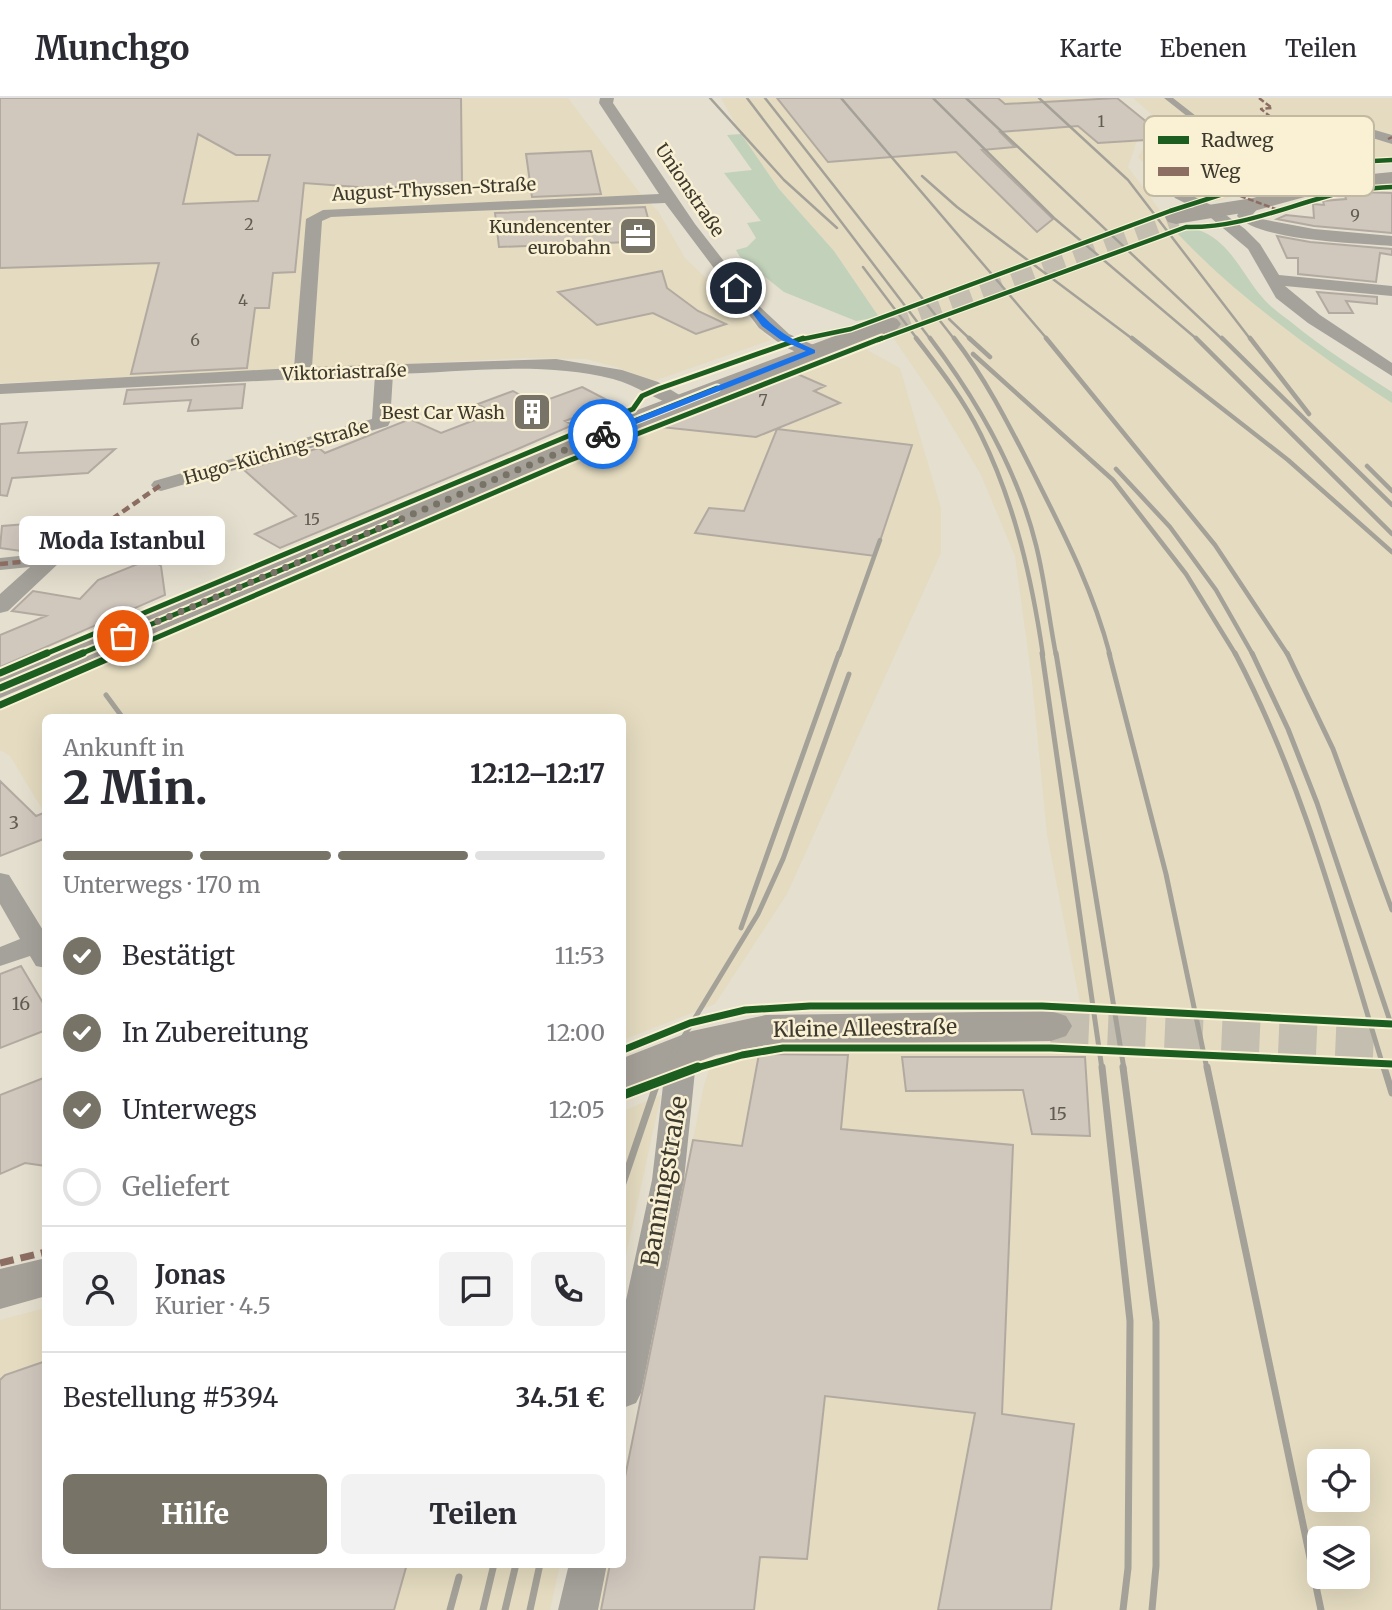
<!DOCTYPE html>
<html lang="de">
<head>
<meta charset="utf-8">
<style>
	:root { --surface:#fff; --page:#f2f2f3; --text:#2b2b33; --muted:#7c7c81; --line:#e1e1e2; --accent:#777366 }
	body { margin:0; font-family:Merriweather,serif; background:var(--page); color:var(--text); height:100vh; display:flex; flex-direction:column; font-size:26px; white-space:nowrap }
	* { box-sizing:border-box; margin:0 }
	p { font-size:23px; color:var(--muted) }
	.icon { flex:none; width:38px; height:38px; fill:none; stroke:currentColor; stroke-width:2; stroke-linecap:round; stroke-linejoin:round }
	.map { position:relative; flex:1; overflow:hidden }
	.sheet { position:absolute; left:42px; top:616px; width:584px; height:854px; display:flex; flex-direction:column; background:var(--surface); border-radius:10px; box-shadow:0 7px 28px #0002 }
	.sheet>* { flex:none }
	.tools { position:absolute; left:1307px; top:1351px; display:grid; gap:14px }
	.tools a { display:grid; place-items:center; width:63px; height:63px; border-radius:10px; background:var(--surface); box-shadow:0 7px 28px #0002; font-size:35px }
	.pin { position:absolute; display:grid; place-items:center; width:60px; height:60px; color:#fff; margin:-30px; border:4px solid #fff; border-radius:50%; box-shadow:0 2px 7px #0007 }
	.courier { position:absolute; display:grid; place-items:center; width:70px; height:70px; margin:-35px; border:5px solid #1a73e8; border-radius:50%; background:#fff; color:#222; box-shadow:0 2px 9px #0007 }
	.bubble { position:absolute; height:49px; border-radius:10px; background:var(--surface); box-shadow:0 7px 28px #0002; font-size:23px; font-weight:800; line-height:49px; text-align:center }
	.summary em { font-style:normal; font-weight:800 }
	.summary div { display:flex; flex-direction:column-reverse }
	.summary { display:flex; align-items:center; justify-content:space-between; height:119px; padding:0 21px }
	h1 { font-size:46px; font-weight:800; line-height:52px }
	.bar { display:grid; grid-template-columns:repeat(4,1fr); gap:10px 7px; align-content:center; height:84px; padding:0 21px }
	.bar i { height:9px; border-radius:5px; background:var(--line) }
	.bar .active { background:var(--accent) }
	.bar p { grid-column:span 4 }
	.line { display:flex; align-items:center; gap:18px; padding:0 21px; border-top:2px solid var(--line) }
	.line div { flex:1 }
	.round { display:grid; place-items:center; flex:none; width:74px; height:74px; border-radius:10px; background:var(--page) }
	ol { padding:0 21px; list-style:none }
	li { display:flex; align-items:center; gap:21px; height:77px }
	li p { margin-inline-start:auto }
	li .icon { padding:7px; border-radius:50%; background:var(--accent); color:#fff; stroke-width:4 }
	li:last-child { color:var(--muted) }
	li i { width:38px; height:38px; border:4px solid var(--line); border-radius:50% }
	.button { display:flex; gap:14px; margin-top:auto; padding:14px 21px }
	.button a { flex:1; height:80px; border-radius:10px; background:var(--accent); color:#fff; font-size:28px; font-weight:800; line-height:80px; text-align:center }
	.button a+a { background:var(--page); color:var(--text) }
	header { display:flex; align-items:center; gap:42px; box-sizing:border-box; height:98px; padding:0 35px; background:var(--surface); border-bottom:2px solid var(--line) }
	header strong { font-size:33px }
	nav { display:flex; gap:38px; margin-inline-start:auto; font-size:24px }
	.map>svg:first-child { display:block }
	.built { fill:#e4dbc0; fill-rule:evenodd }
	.green { fill:#c2d1ba }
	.building { fill:#d0c7bd; stroke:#b2aaa0; stroke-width:2; fill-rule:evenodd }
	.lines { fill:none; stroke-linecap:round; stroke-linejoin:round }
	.secondary-tunnel-far1 { stroke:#c3beaf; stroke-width:22; stroke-dasharray:22 11; stroke-linecap:butt }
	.secondary-tunnel { stroke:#c3beaf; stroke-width:38; stroke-dasharray:38 19; stroke-linecap:butt }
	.service { fill:#a5a29b; fill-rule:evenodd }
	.minor { fill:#a5a29b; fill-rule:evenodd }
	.secondary { fill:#a5a098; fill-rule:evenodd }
	.rail-far3 { stroke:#a4a198; stroke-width:2.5 }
	.rail-far2 { stroke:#a4a198; stroke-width:4.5 }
	.rail-far1 { stroke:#a4a198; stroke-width:5 }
	.rail { stroke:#a4a198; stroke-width:7 }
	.quiet-far2 { stroke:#8d6e63; stroke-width:2.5; stroke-dasharray:6 2.5; stroke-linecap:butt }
	.quiet-far1 { stroke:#8d6e63; stroke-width:4.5; stroke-dasharray:8 4.5; stroke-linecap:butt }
	.quiet { stroke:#8d6e63; stroke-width:7; stroke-dasharray:14 7; stroke-linecap:butt }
	.cycleway-far3-casing { stroke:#faf0d4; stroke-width:7 }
	.cycleway-far2-casing { stroke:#faf0d4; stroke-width:9 }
	.cycleway-far1-casing { stroke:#faf0d4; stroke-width:11 }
	.cycleway-casing { stroke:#faf0d4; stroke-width:13 }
	.cycleway-far3 { stroke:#1b5e20; stroke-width:4.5 }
	.cycleway-far2 { stroke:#1b5e20; stroke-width:5 }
	.cycleway-far1 { stroke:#1b5e20; stroke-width:7 }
	.cycleway { stroke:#1b5e20; stroke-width:9 }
	.route { fill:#1a73e8 }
	.done { stroke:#777366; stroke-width:7; stroke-dasharray:0 12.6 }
	.labels { text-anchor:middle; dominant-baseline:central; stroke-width:5; stroke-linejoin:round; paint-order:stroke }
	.far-number-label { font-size:16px; fill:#615c51 }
	.far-street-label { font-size:18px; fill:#3c392d; stroke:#faf0d4 }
	.far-poi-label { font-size:18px; fill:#3c392d; stroke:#faf0d4; text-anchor:end }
	.number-label { font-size:18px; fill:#615c51 }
	.street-label { font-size:21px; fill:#3c392d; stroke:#faf0d4 }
	.near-street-label { font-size:24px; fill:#3c392d; stroke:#faf0d4 }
	.key { fill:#faf0d4; stroke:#c1b9a2; stroke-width:2 }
	.key-label { font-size:19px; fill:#3c392d }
</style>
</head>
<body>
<header>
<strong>Munchgo</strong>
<nav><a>Karte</a><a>Ebenen</a><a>Teilen</a></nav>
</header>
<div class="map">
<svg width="1392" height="1512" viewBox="0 0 1392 1512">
	<rect width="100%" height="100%" fill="#e5dfcf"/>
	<path class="built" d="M0,0h568l72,95 18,18 27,47 86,82 -120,42 -32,-14 -33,-9 -61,-1 -525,25z
		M721,0h396l27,22 -16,47 48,65 29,29 95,78 92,64v1207h-794l9,-45 16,-1v-77l81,-402 8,-24 24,-13 35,-4 311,2 -2,-43 -33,-168 -15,-154 -17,-125 -35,-83 -39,-65 -107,-157 -55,-62 -38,-55zM1320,1363h38v39h-38zM1320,1440h38v39h-38z
		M1133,0h259v65l-98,13 -76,25 -25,-1 -24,-9 -31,-34 21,-36z
		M858,247l42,23 41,140v45l-154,341 -72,110 -92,36v-322h-577l-1,96 -35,-58 -10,-6v-42l677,-289z
		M661,997l-38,174v-158z
		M45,1210l1,256 514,1 -10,45h-550v-290z"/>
	<path class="green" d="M741,36l38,55 55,62 45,66 -23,4 -72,-29 -44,-35 -4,-7 11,-3 9,-9 -9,-15 14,-2 -37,-48 28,-3 -25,-35z
		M1196,131c34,11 45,44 66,68 8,10 19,17 29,25 31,26 67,48 101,70v11c-75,-49 -155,-106 -216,-171z"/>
	<path class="building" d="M0,0h461l1,86 -91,4 -67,-5 -9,89 -22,1 -4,35h-14l-8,60 -116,6 28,-111 -159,5zM198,36l38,21h34l-12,46 -75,3z
		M777,0h221l7,6 112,-6 47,38 -2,3 -64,4 -20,-17 -78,6 15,15 -33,3 71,69 -16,13 -81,-80 -128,10z
		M591,53l10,43 -69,3 -6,-43z
		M1358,94l34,1v40l-78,-7 -37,-7 9,-4 28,3 -1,-14 11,1 -1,-4 23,-2 -1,-4 13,1z
		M645,109l9,34 -155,6 -4,-34z
		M1277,138l33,6 82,7v6l-12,-2 -4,29 -78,-8v-16h-11z
		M662,173l5,17 31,23 28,13 -30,10 -43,-21 -56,12 -39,-33z
		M1317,194l60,5v7l-31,-3 7,12h-24z
		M795,275l30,13 -11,5 26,12 -84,34 -95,-10z
		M245,286l-3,24 -54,3 3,-11 -67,4 3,-14z
		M582,289l31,16 -48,18 8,4 -53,23 -240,100 -25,-14 41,-18 -52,-46 75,-22 6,5 85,-34 31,14 52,-20 -15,-9 35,-13 23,13z
		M27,324l-9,31 97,-4 -27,24 -76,5 -5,18 -7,-1v-71z
		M777,331l135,16 -37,111 -180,-23 14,-25 35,3z
		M53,424l-32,29 -21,-3 2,-22z
		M150,461l11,7 4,29 -165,72v-32l46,-19 -34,-5 21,-20 47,8 18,-19z
		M0,683l36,35 10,-4v26l-46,18z
		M21,868l25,42v22l-46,18v-74z
		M759,956l89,1 -7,74 172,16 -11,269 72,10 -23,186h-113l37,-197 -150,-17 -18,163 -47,-2 -6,53h-153l9,-46h13v-77l70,-347 49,6z
		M902,959h183l5,79 -58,-2 -9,-44 -117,1z
		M46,979v89l-21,-3 -25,11v-79z
		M46,1263v203h361l-13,46h-394v-230l5,-5z"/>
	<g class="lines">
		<path class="secondary-tunnel-far1" d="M888,226l288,-107"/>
		<path class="secondary-tunnel" d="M1051,928l341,15"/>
		<path class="service" d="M1164,0h9l23,18 -6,12 -11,9 -7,-2 12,-10 4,-8z"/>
		<path class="minor" d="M600,0h14l-1,5 82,121 63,81 31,29 29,13 3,4 -3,4c-19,5 -44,-16 -59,-27l-94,-125 -313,13 -21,1 -9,4 -10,146 244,-8 66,11 36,12 33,20 -9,6c-24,-6 -45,-23 -69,-29 -71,-18 -148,-7 -220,-5l-3,48 -2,4 -227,65 -7,-2 -3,-4 3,-4 218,-62 3,-44 -375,19v-10l294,-16 12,-149 17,-9 336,-16 -60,-91z
			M1277,20l77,6 38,11v9l-39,-12 -76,-6 -63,3 -33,9 -21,23 25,31 30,15 30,22 15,15 19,31 113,11v10l-107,-10 35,29 72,48v13l-84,-53 -32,-25 -28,-49 -43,-36 -30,-15 -30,-37 26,-29 43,-11z
			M1254,101l8,5 -9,10 8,5 53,10 78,7v10c-34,-3 -133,-5 -155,-30l4,-9z
			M102,422l7,2 3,4 -3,4 -50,33 -51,48 -8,2v-19l30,-27 -30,3v-12l47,-5 48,-31z
			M0,775l9,2 37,60v33l-10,-2 -6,-10 -30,10v-19l20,-8 -20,-35z
			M682,943l10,3 5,7 -13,129 -43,213 -5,10 -13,5v-94l29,-134 15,-129 5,-7z
			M569,1466h38l-9,46h-40z"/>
		<path class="secondary" d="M1392,74v12l-69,8 -69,19 -78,13 -8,-2 -3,-5 3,-5 8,-2 77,-12 69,-19z
			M888,218l9,3 4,5 -4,5 -261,101 -636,268v-22l616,-258z
			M1051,913l15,5 6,10 -6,10 -15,5 -285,4 -50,10 -93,36v-33l69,-27 74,-16z
			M46,1160v38l-46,13v-40z"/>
		<path class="rail-far3" d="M710,0l74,82 53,48
			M747,0l184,242
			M765,0l190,242
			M841,0l207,242
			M933,0l121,120 144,122
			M966,0l257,242
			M1039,0l89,82 123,160
			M922,78l35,31 177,133
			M863,169l55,73
			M949,221l22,21"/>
		<path class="rail-far2" d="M916,240c24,31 48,62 65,97 34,69 51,145 62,220
			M930,240c47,62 87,130 106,207 9,36 13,74 20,110
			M954,240c32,41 55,87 79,134 31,62 59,115 77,183
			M969,240l21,19
			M1046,240l169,207 73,110
			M1132,240l156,122 104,92
			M1196,240l196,196
			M1222,240l170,167
			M1250,240l59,76
			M973,256l140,126 73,94 50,81
			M1367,368l25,25
			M1116,371l54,58 46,63 37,65
			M839,557l41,-115"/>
		<path class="rail-far1" d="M1042,555l60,416
			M1056,555l68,416
			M1109,555l57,221 41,195
			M1235,555c69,130 106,276 149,416
			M1252,555l36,76 29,74 75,224
			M1287,555l46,96 59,161
			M106,597l17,23
			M741,830l98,-275
			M664,971l94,-155 25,-55 66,-185"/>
		<path class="rail" d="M1102,969l28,254 -2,247 -5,42
			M1123,969l33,255v244l-4,44
			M1207,969l114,543
			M1384,969l8,26
			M623,1085l35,-103 7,-13
			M450,1512l9,-33
			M483,1512l11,-46
			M505,1512l11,-46
			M530,1512l10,-46"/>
		<path class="quiet-far2" d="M1259,0l13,10 -11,1 16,13
			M1388,41l4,-2
			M1232,95l49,18"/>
		<path class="quiet-far1" d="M102,428l59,-41
			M0,466l52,-5"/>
		<path class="quiet" d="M0,1165l46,-11"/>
		<defs>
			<path id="cycleway-far3" d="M798,242l53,-11 319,-118 147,-47 75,-4
				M878,242l308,-113c51,1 94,-18 142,-31 21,-6 42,-8 64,-9"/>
			<path id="cycleway-far2" d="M619,329l98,-39
				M43,557l590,-246 9,-13 16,-7 145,-51
				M78,557l322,-135
				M116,557l452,-194 314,-123"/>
			<path id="cycleway-far1" d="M0,575l47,-20
				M0,590l83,-35
				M0,607l120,-52
				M623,952l67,-27 55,-13 65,-4h232l350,18
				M693,971l49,-14 41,-7h268l341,16"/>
			<path id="cycleway" d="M623,997l75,-28"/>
		</defs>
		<use href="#cycleway-far3" class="cycleway-far3-casing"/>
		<use href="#cycleway-far2" class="cycleway-far2-casing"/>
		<use href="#cycleway-far1" class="cycleway-far1-casing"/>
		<use href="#cycleway" class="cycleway-casing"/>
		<use href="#cycleway-far3" class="cycleway-far3"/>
		<use href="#cycleway-far2" class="cycleway-far2"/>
		<use href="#cycleway-far1" class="cycleway-far1"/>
		<use href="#cycleway" class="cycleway"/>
	</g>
	<path class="route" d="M733,189h5c27,33 37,45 77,63v3l-209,83h-6v-4l206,-81 -25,-11 -19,-14z"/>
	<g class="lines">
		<path class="done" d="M123,538l480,-202"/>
	</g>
	<defs>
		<symbol id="office-square" viewBox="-11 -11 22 22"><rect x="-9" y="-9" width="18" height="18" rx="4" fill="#777366" stroke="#faf0d4"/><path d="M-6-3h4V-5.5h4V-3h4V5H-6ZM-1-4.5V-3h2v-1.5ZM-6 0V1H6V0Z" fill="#fff"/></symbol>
		<symbol id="building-square" viewBox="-11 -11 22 22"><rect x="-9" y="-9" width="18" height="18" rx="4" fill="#777366" stroke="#faf0d4"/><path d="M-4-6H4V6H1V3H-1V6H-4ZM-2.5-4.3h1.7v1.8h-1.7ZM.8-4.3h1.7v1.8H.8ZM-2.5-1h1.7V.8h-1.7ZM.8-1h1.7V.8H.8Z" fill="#fff"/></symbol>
	</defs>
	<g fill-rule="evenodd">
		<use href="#office-square" x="616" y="116" width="44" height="44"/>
		<use href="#building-square" x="510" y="292" width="44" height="44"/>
	</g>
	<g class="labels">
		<g class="far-number-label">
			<text x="1101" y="23">1</text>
			<text x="1355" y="117">9</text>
			<text x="249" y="126">2</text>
			<text x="243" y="202">4</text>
			<text x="195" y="242">6</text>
			<text x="763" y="302">7</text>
			<text x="312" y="421">15</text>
		</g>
		<g class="far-street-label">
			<text transform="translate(434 91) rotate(-3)">August-Thyssen-Straße</text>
			<text transform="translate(690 92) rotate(56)">Unionstraße</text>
			<text transform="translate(344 274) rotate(-2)">Viktoriastraße</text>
			<text transform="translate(276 354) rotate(-16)">Hugo-Küching-Straße</text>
		</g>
		<g class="far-poi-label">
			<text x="611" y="128">Kundencenter<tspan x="611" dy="21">eurobahn</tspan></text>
			<text x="505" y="314">Best Car Wash</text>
		</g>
		<g class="number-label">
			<text x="14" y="724">3</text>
			<text x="21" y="905">16</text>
			<text x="1058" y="1015">15</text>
		</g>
		<g class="street-label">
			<text transform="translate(865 930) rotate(-1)">Kleine Alleestraße</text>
		</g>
		<g class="near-street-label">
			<text transform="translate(664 1083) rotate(-80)">Banningstraße</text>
		</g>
	</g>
	<rect x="1144" y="18" width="230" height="80" rx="10" class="key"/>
	<rect x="1158" y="38" width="31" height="8" fill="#1b5e20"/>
	<rect x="1158" y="69" width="31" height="9" fill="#8d6e63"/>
	<g class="key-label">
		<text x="1201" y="49">Radweg</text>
		<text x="1201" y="80">Weg</text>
	</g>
</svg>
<div class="tools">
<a><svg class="icon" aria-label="locate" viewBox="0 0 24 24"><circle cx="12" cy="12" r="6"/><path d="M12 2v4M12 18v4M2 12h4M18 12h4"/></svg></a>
<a><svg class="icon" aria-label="layers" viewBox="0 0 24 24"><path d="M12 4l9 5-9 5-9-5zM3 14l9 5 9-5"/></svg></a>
</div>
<div class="pin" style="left:123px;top:538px;background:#ea580c"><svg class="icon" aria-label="bag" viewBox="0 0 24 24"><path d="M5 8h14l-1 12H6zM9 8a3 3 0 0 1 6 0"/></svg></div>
<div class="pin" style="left:736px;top:190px;background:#1f2937"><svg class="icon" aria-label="home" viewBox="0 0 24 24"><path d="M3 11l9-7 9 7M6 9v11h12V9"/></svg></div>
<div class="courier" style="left:603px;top:336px"><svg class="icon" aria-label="bike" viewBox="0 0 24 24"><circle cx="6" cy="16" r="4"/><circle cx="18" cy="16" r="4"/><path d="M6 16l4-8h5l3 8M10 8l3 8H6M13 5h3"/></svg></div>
<div class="bubble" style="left:19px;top:418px;width:206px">Moda Istanbul</div>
<section class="sheet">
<div class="summary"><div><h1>2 Min.</h1><p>Ankunft in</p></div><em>12:12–12:17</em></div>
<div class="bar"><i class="active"></i><i class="active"></i><i class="active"></i><i></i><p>Unterwegs · 170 m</p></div>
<ol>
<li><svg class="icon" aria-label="check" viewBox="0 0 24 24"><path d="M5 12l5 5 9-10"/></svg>Bestätigt<p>11:53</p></li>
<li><svg class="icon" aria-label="check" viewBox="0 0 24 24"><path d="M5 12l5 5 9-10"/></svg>In Zubereitung<p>12:00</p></li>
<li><svg class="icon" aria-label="check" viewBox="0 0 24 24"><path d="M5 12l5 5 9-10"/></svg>Unterwegs<p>12:05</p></li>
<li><i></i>Geliefert</li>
</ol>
<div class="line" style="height:126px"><a class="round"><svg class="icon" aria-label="person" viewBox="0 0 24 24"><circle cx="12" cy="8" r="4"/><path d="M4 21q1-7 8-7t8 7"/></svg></a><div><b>Jonas</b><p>Kurier · 4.5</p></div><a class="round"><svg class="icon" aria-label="chat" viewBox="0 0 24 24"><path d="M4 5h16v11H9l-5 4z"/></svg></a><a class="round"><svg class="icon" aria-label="phone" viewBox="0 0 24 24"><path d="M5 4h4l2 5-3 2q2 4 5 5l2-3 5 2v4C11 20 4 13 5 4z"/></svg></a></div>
<div class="line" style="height:91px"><div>Bestellung #5394</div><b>34.51 €</b></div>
<div class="button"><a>Hilfe</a><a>Teilen</a></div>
</section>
</div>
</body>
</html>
